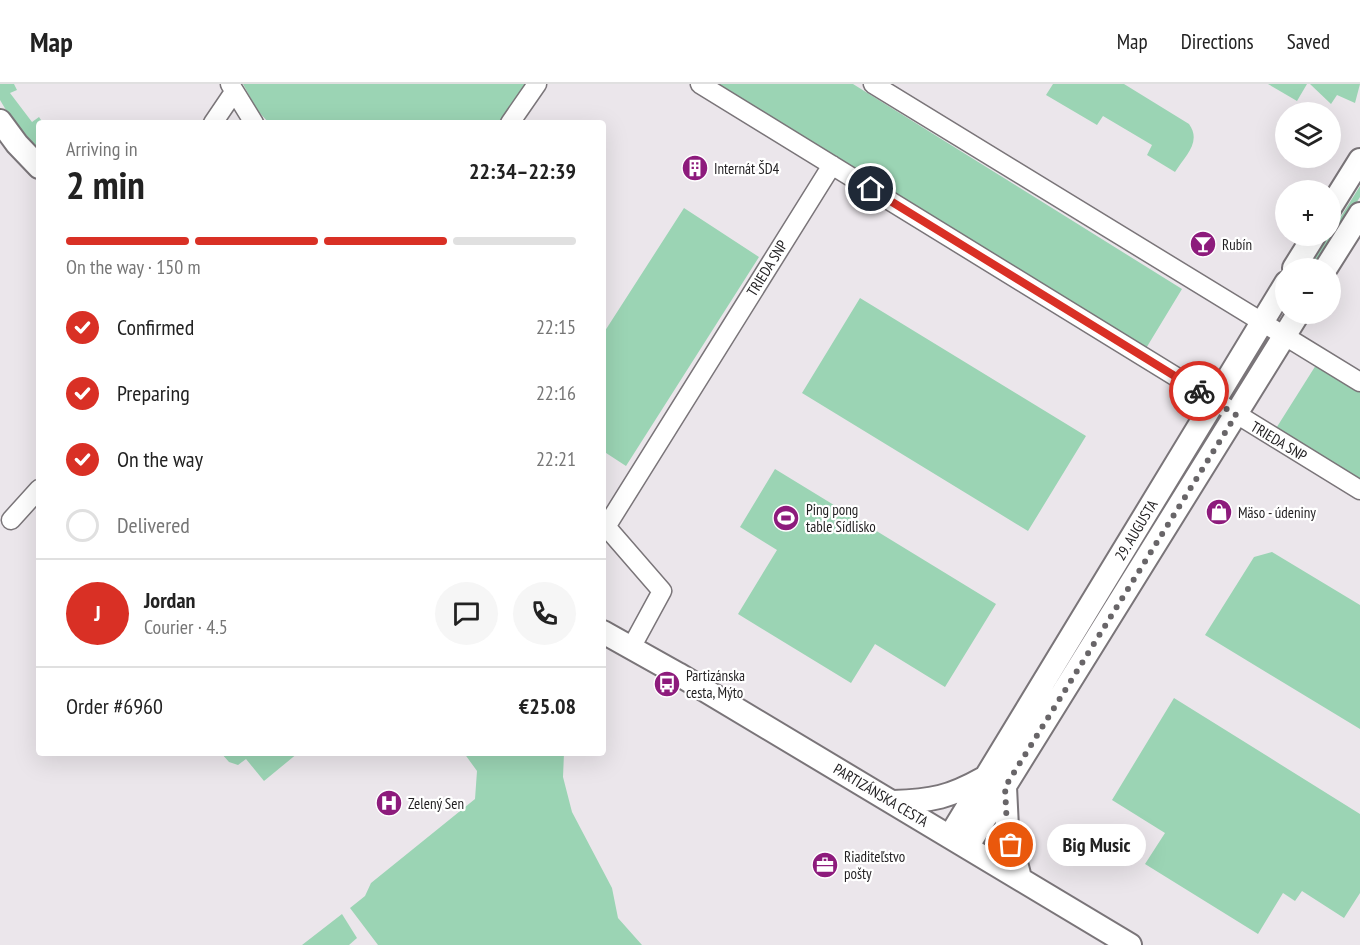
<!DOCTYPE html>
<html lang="en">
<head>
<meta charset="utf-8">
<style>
	:root { --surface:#fff; --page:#f6f6f6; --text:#222; --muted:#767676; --line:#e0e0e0; --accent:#d93025 }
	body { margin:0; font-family:"PT Sans Narrow",sans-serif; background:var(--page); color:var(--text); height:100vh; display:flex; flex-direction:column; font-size:22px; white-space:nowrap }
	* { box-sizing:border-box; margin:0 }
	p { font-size:20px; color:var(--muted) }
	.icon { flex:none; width:33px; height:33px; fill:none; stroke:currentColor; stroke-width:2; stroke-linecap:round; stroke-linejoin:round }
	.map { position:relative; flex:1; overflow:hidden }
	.details { position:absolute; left:36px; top:36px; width:570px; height:636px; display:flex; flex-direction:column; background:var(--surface); border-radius:6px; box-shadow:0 6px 24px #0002 }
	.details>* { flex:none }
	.buttons { position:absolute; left:1275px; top:18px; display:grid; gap:12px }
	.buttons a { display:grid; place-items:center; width:66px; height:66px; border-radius:50%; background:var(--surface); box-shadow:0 6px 24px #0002; font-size:30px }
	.pin { position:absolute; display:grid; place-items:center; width:51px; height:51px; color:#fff; margin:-26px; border:3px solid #fff; border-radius:50%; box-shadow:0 2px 6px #0007 }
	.courier { position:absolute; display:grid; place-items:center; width:60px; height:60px; margin:-30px; border:4px solid #d93025; border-radius:50%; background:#fff; color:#222; box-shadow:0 2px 8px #0007 }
	.bubble { position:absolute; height:42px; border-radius:21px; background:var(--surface); box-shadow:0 6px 24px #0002; font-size:20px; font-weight:800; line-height:42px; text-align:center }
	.overview em { font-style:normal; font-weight:800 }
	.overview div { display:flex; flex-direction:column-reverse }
	.overview { display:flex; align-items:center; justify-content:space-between; height:102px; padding:0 30px }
	h1 { font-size:39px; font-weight:800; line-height:45px }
	.bar { display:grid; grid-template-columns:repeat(4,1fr); gap:9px 6px; align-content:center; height:72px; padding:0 30px }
	.bar i { height:8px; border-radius:4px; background:var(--line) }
	.bar .current { background:var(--accent) }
	.bar p { grid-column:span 4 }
	.line { display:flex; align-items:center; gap:15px; padding:0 30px; border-top:2px solid var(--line) }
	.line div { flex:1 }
	.round { display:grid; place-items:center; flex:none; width:63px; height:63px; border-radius:32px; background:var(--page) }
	ol { padding:0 30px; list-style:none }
	li { display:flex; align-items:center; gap:18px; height:66px }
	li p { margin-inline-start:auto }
	li .icon { padding:6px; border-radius:50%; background:var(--accent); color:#fff; stroke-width:4 }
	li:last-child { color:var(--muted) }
	li i { width:33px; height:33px; border:3px solid var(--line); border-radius:50% }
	header { display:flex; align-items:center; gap:36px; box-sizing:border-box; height:84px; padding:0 30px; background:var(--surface); border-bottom:2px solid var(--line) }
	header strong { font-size:28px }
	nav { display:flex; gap:33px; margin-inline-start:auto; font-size:21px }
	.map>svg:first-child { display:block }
	.green { fill:#9bd4b4 }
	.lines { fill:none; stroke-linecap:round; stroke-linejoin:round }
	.minor-casing { stroke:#7a7579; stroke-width:21 }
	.tertiary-casing { stroke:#7a7579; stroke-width:26 }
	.minor { stroke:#fff; stroke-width:18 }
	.tertiary { stroke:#fff; stroke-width:22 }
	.done { stroke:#686568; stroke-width:6; stroke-dasharray:0 10.8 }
	.route { stroke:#d93025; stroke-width:8 }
	.labels { text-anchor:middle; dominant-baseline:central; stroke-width:4.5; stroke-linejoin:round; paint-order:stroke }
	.poi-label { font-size:15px; fill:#211f21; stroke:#fff; text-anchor:start }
	.street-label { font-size:15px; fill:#211f21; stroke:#fff }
</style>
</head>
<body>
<header>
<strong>Map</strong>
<nav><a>Map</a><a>Directions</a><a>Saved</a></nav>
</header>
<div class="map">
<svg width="1360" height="861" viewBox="0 0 1360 861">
	<rect width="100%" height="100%" fill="#ebe6eb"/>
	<path class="green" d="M0,0h14l3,6 -7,3 22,29 7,-5 4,6h-4v27l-30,-35 -9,-15z
		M243,0h285l-28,39h-231l-12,-13z
		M709,0h144l329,205 -37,61z
		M1053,0h71l65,40c13,18 -4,32 -14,48l-28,-17 5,-10 -49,-29 -6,9 -51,-30z
		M1268,0h39l-10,17z
		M1310,0h50l-5,19 -18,-8 -6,9z
		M1360,102v11l-45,71h-6z
		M684,124l75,49 -133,209 -23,-15v-117z
		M860,214l226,138 -58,95 -226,-138z
		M1316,281l44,17v107l-85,-59z
		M775,385l221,135 -51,83 -70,-43 -24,39 -113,-69 39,-64 -37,-23z
		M1272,468l88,53v124l-155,-94 49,-78z
		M1174,614l186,116v79l-16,25 -42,-27 -7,10 -12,-8 -25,41 -113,-70 20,-31 -53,-33z
		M221,669h77l-34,28 -18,-22 -8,6 -9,-3z
		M464,669h100l-1,24 9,35 40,76 6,30 24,27h-264l-28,-37 15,-12 6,-13 104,-84 2,-28z
		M342,830l15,24 -8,7h-47z"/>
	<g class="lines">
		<defs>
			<path id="minor" d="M230,0l24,39
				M700,0l660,406
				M873,0l487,298
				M213,39l21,-31
				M510,39l27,-39
				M11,436l28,-31
				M603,439l59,68 -31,57
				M606,443l226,-362"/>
			<path id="tertiary" d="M0,37l17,23 22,23
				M1330,124l30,-48
				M1294,184l20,-32
				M1326,184l34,-54
				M603,548l75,42 452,271
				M1005,703l2,41 13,50
				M893,718c39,-1 57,-5 91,-24
				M950,752l336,-553
				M967,763l331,-533"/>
		</defs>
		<use href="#minor" class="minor-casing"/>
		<use href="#tertiary" class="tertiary-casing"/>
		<use href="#minor" class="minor"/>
		<use href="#tertiary" class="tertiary"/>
	</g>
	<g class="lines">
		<path class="done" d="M1011,761l-4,-17 -2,-41 231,-372 -37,-24"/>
		<path class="route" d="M871,105l328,202"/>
	</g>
	<defs>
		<symbol id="building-disc" viewBox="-11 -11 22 22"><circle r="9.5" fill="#8d1b7c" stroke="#fff"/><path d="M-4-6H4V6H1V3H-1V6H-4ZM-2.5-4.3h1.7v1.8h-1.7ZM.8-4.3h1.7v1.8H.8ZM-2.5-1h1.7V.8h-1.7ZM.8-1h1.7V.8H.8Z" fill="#fff"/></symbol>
		<symbol id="bar-disc" viewBox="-11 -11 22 22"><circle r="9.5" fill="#8d1b7c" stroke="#fff"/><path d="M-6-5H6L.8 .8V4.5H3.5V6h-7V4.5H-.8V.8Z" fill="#fff"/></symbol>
		<symbol id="shop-disc" viewBox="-11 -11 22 22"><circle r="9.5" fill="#8d1b7c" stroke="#fff"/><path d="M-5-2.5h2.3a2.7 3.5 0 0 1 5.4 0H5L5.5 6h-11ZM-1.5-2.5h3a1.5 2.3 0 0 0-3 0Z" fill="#fff"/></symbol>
		<symbol id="stadium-disc" viewBox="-11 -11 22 22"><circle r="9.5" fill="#8d1b7c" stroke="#fff"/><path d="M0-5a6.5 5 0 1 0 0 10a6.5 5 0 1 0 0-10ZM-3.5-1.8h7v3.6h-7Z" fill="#fff"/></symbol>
		<symbol id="bus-disc" viewBox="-11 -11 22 22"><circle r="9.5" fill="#8d1b7c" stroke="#fff"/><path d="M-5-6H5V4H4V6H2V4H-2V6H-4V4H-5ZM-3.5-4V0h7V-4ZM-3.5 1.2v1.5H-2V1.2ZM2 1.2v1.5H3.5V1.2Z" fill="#fff"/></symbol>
		<symbol id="hospital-disc" viewBox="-11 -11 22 22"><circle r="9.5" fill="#8d1b7c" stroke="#fff"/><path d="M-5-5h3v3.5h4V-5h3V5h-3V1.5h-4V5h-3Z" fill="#fff"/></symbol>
		<symbol id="office-disc" viewBox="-11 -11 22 22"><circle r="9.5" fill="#8d1b7c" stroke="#fff"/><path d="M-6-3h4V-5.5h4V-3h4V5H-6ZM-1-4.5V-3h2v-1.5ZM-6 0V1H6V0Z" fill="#fff"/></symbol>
	</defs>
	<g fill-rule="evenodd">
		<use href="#building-disc" x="680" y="69" width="30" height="30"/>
		<use href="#bar-disc" x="1188" y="145" width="30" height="30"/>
		<use href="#shop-disc" x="1204" y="413" width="30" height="30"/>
		<use href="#stadium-disc" x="771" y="419" width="30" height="30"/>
		<use href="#bus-disc" x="652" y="585" width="30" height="30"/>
		<use href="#hospital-disc" x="374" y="704" width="30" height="30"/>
		<use href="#office-disc" x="810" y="766" width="30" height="30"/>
	</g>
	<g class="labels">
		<g class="poi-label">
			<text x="714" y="84">Internát ŠD4</text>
			<text x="1222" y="160">Rubín</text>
			<text x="806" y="425">Ping pong<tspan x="806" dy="17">table Sídlisko</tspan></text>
			<text x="1238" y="428">Mäso - údeniny</text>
			<text x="686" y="591">Partizánska<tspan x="686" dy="17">cesta, Mýto</tspan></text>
			<text x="408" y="719">Zelený Sen</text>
			<text x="844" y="772">Riaditeľstvo<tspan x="844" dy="17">pošty</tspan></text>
		</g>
		<g class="street-label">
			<text transform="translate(767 184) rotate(-58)">TRIEDA SNP</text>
			<text transform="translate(1279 357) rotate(31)">TRIEDA SNP</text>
			<text transform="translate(1136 446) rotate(-59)">29. AUGUSTA</text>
			<text transform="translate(881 711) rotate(31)">PARTIZÁNSKA CESTA</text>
		</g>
	</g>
</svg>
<div class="buttons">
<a><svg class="icon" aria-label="layers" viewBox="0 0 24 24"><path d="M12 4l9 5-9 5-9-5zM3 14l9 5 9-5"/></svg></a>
<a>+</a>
<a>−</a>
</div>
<div class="pin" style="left:1011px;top:761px;background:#ea580c"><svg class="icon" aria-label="bag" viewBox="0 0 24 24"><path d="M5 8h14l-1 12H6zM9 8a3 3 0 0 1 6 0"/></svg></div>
<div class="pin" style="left:871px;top:105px;background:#1f2937"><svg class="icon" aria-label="home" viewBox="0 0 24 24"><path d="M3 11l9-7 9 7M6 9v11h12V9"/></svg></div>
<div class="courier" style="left:1199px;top:307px"><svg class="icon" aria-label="bike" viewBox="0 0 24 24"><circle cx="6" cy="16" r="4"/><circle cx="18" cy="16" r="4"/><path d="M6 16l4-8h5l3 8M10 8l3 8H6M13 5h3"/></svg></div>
<div class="bubble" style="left:1047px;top:740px;width:99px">Big Music</div>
<section class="details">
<div class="overview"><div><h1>2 min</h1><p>Arriving in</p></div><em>22:34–22:39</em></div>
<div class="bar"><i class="current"></i><i class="current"></i><i class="current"></i><i></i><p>On the way · 150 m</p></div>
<ol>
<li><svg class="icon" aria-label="check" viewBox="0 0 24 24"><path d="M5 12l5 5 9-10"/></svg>Confirmed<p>22:15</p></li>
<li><svg class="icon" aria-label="check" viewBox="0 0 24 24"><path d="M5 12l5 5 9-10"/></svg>Preparing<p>22:16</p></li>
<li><svg class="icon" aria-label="check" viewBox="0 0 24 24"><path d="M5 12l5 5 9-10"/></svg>On the way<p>22:21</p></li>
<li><i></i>Delivered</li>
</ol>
<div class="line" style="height:108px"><b class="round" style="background:var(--accent);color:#fff">J</b><div><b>Jordan</b><p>Courier · 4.5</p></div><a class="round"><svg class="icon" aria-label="chat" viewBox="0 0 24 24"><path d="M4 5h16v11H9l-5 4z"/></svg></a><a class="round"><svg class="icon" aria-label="phone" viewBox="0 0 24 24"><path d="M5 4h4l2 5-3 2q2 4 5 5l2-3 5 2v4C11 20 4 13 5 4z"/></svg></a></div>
<div class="line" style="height:78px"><div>Order #6960</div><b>€25.08</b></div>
</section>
</div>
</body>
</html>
